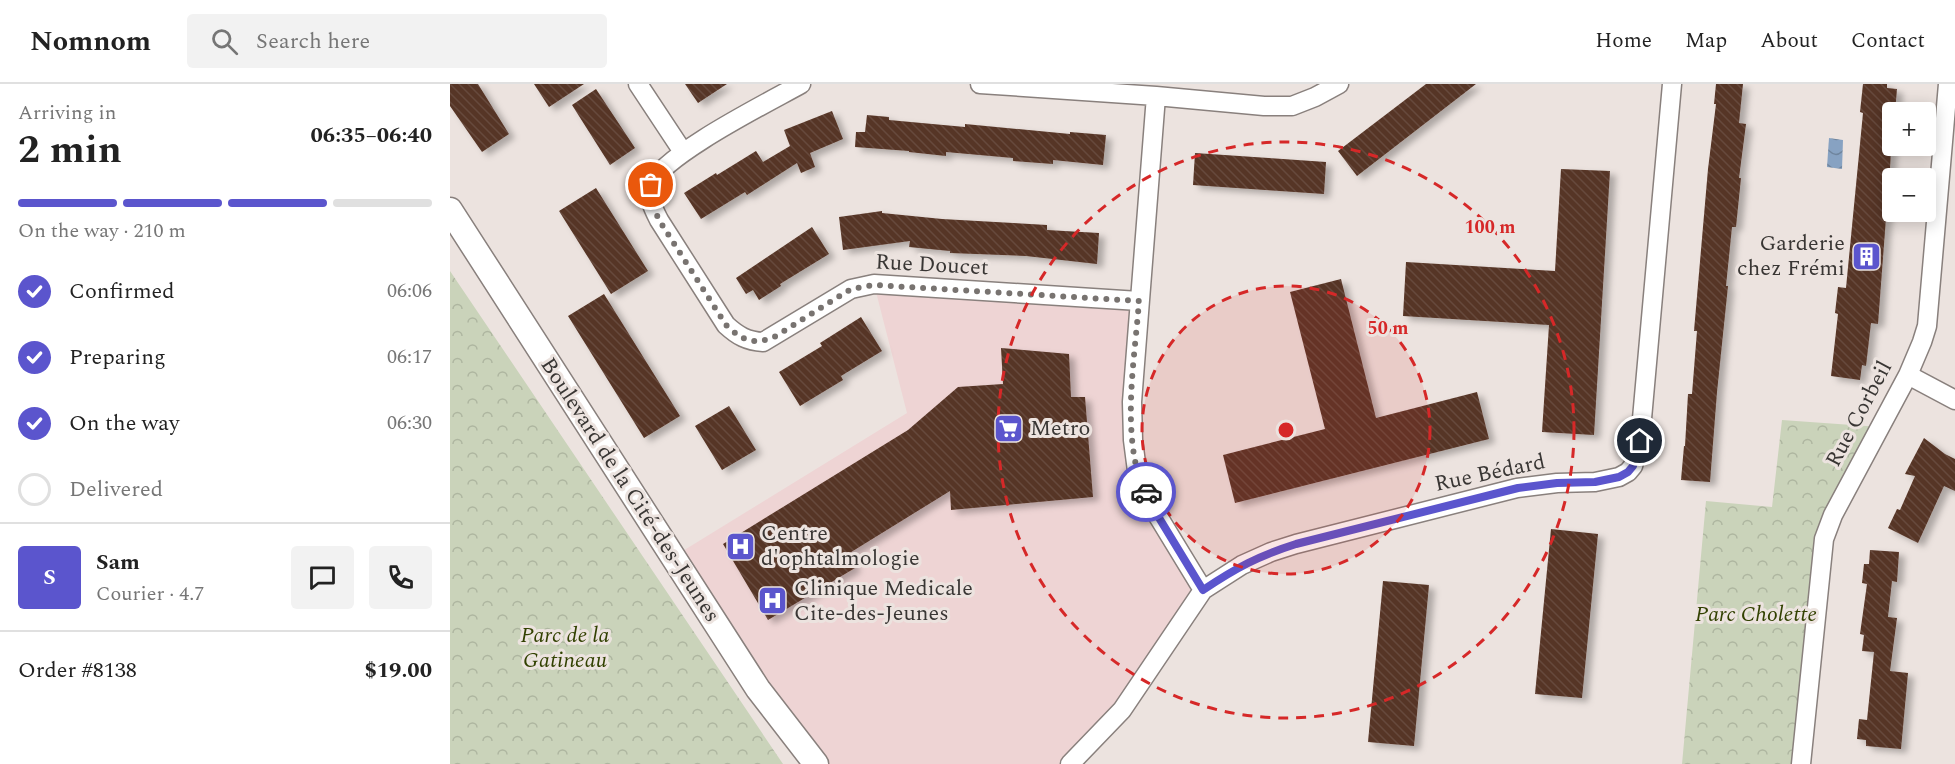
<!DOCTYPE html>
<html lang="en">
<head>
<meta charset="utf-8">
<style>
	:root { --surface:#fff; --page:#f2f2f2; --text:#222; --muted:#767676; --line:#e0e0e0; --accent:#5b55cd }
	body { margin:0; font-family:Spectral,serif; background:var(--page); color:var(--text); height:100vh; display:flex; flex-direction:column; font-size:22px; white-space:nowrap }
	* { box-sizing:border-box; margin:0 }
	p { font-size:20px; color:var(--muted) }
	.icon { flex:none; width:33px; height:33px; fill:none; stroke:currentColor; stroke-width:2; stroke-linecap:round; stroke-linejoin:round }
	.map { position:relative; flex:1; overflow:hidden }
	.details { display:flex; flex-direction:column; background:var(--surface); width:450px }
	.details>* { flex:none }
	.controls { position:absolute; left:1432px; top:18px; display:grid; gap:12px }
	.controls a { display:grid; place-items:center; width:54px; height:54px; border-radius:6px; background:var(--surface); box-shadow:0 3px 15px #0003; font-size:30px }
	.pin { position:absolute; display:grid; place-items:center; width:51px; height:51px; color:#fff; margin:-26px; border:3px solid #fff; border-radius:50%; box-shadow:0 2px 6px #0007 }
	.courier { position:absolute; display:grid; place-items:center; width:60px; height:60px; margin:-30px; border:4px solid #5b55cd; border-radius:50%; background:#fff; color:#222; box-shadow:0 2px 8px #0007 }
	.headline em { font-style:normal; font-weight:700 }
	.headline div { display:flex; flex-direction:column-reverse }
	.headline { display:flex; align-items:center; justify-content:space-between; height:102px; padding:0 18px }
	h1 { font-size:39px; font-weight:700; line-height:45px }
	.bar { display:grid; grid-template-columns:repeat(4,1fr); gap:9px 6px; align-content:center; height:72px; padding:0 18px }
	.bar i { height:8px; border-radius:4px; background:var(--line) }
	.bar .current { background:var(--accent) }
	.bar p { grid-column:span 4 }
	.line { display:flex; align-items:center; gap:15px; padding:0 18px; border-top:2px solid var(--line) }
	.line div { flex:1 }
	.round { display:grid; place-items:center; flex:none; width:63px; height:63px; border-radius:6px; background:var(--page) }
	ol { padding:0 18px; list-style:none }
	li { display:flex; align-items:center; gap:18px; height:66px }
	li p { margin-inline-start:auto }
	li .icon { padding:6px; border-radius:50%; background:var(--accent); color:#fff; stroke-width:4 }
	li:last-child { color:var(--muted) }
	li i { width:33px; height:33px; border:3px solid var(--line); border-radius:50% }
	header { display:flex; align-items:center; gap:36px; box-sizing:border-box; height:84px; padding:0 30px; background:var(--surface); border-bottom:2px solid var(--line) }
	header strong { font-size:28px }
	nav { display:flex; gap:33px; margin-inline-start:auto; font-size:21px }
	.search { width:420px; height:54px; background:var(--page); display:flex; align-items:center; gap:15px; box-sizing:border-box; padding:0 21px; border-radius:6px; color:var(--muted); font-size:22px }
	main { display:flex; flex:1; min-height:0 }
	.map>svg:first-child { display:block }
	.commercial { fill:#eed4d4 }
	.park { fill:url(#park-crowns) }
	.water { fill:url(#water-waves) }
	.building { fill:url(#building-back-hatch); filter:url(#shadow) }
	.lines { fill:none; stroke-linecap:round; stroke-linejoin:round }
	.minor-casing { stroke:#89807d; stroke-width:21 }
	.tertiary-casing { stroke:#89807d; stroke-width:27 }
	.minor { stroke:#fff; stroke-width:18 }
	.tertiary { stroke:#fff; stroke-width:24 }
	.done { stroke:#787370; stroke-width:6; stroke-dasharray:0 10.8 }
	.route { stroke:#5b55cd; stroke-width:8 }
	.ring { fill:none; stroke:#d62828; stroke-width:3; stroke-dasharray:10 8 }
	.labels { text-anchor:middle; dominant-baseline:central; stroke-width:6; stroke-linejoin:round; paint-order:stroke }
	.poi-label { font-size:22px; fill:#393634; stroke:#ece3df; text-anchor:start }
	.street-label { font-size:22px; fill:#393634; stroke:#ece3df }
	.park-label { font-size:22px; font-style:italic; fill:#324101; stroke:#ece3df }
	.centre { fill:#d62828; stroke:#ece3df; stroke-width:3 }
	.ring-label { font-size:18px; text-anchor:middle; font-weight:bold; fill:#d62828; stroke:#ece3df; stroke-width:6; stroke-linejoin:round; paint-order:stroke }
</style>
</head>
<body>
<header>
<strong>Nomnom</strong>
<div class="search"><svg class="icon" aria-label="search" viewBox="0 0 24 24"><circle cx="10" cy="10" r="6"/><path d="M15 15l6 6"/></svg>Search here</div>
<nav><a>Home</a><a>Map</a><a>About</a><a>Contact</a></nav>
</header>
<main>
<section class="details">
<div class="headline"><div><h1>2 min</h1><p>Arriving in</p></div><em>06:35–06:40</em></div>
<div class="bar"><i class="current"></i><i class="current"></i><i class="current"></i><i></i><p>On the way · 210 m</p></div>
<ol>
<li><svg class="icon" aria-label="check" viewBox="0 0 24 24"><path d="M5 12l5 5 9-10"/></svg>Confirmed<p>06:06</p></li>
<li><svg class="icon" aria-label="check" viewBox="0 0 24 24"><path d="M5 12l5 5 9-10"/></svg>Preparing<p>06:17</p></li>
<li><svg class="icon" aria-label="check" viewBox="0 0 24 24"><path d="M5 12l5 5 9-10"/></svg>On the way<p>06:30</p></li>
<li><i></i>Delivered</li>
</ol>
<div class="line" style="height:108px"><b class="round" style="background:var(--accent);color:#fff">S</b><div><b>Sam</b><p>Courier · 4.7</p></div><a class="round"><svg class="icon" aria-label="chat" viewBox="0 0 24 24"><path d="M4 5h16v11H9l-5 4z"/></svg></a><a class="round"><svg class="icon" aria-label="phone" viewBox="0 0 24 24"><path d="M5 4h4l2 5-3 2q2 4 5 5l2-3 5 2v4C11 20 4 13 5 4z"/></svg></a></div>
<div class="line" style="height:78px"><div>Order #8138</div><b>$19.00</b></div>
</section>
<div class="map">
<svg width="1505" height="680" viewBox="0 0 1505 680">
	<defs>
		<pattern id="park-crowns" width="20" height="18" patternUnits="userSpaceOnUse" patternTransform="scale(1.5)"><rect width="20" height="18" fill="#cad3ba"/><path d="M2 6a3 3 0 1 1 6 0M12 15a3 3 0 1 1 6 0" fill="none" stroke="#aeb6a0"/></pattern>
		<pattern id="water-waves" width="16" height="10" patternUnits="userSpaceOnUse" patternTransform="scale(1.5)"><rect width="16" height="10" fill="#87a2c2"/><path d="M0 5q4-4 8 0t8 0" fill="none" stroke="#6f859e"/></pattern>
		<pattern id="building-back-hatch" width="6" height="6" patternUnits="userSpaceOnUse" patternTransform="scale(1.5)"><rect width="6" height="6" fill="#563425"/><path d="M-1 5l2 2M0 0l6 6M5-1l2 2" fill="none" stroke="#66493d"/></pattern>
		<filter id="shadow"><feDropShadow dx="6" dy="4" stdDeviation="3" flood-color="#0004"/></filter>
	</defs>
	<rect width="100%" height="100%" fill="#ece3df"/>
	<path class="commercial" d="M424,200l265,17 -2,170 66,119 -133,174h-254l-143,-207 234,-144z"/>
	<path class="park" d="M0,187l333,493h-333z
		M1332,336l98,7 -47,88 -32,249h-119l24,-263 66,6z"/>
	<path class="water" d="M1379,54l14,2 -1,29 -15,-2z"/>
	<path class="building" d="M0,0h28l31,50 -27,18 -32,-46z
		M84,0h50l-35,23z
		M235,0h42l-29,19z
		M976,0h50l-119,92 -19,-25z
		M1266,0h27l-4,39 7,1 -7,54h2l-5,49h-4l-6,59h2l-11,106 -7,90 -29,-2 3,-34h1l3,-52h4l5,-63h-3l14,-162 8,-65h-2z
		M1413,0h24v4l10,1 -2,23h-2l-3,57 -5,28 4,1 -2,20h-1l-8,106 -7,-1 -5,43 -4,-1 -2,15 -29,-4 7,-62 -3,-1 3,-26 8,1 17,-175 -3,-1z
		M146,5l39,59 -25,17 -38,-60z
		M382,27l11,28 -33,14 5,14 -14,6 -4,-10 -50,32 -2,-3 -44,27 -17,-26 32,-20 1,2 39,-24 7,11 27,-16 -6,-16z
		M417,31l22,2v3l76,7v-3l105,10v-2l36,3 -3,30 -50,-5v4l-40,-3v-3l-67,-6v4l-37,-4v-1l-54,-4 1,-15h9z
		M745,69l131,9 -2,32 -131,-9z
		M1111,85l49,2 -16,264 -52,-3 7,-107 -146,-9 3,-54 149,9z
		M146,104l52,83 -37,23 -52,-83z
		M432,127v2l60,6 105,6v5l52,3 -2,31 -71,-8 -76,-3v-2l-41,-4 1,-6 -67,9 -4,-33z
		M362,143l17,27 -49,30 1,2 -22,14 -6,-10 -7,4 -10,-16z
		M891,195l35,139 101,-26 12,47 -254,64 -12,-48 102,-26 -35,-137z
		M154,210l76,122 -36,22 -76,-122z
		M411,233l21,34 -41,25 2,4 -43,26 -21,-34 43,-26 -2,-3z
		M551,264l68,6 2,43h14l8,100 -142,13 -1,-19 -102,63 7,14 -87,52 -45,-76 185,-114 50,-43 45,-3z
		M279,322l27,44 -34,20 -27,-44z
		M1474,354l21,16 10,5v32l-11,-5 -26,57 -30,-15 9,-19 3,1 15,-34 -10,-2z
		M1101,445l47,5 -16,164 -47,-4z
		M1420,466l29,2 -2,30 -5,-1 -4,36 9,1 -7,53 18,2 -7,76 -35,-3v-6l-9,-1 2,-20 8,1 7,-68 -12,-1 2,-16 -4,-1 7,-50 -5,-1 2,-19h5z
		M933,497l46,4 -15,161 -46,-4z"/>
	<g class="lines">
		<defs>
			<path id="minor" d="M188,0l45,68
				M351,0c-30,17 -139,71 -150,101 -4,12 3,25 8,35l67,105c12,11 21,16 37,17l88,-53 23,-5 265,17
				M530,0l176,12 108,10h28l23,-9 24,-13
				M706,12l-24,306 1,38 4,31 16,37 50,82
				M1458,291l47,25
				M620,680l52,-54 81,-120 39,-25 29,-13 25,-8 221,-56 40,-5 38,-1 24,-5 9,-5 5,-6 7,-25 32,-357
				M1351,680l23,-225 9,-24 75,-140 14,-33 5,-16 21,-242"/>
			<path id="tertiary" d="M0,126l308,479 58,75"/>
		</defs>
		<use href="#minor" class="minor-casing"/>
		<use href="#tertiary" class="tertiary-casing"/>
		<use href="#minor" class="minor"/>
		<use href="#tertiary" class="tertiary"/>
	</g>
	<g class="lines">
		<path class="done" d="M201,101v17l8,18 67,105c17,16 28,21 50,11l75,-47 23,-4 265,16c-4,55 -15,115 -2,169 2,7 6,15 9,22"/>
		<path class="route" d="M696,408l7,16 50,82c33,-22 55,-34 93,-46l222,-56 39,-5 38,-1 24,-5 9,-5 5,-6 7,-25"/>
	</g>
	<circle cx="836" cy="346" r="144" fill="#d62828" fill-opacity=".12"/>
	<g class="ring">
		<circle cx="836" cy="346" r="144"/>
		<circle cx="836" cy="346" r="288"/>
	</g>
	<defs>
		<symbol id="building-square" viewBox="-11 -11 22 22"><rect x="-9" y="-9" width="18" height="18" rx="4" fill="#5b55cd" stroke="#ece3df"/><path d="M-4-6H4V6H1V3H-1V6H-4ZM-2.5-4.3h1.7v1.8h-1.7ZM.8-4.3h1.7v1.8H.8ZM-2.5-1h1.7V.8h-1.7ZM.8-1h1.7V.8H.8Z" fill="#fff"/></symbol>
		<symbol id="supermarket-square" viewBox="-11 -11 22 22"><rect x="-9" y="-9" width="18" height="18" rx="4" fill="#5b55cd" stroke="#ece3df"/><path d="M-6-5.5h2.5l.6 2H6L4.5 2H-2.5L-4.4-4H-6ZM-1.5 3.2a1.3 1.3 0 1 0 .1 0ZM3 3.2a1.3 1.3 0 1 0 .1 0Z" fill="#fff"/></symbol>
		<symbol id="hospital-square" viewBox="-11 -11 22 22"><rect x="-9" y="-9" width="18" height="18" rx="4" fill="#5b55cd" stroke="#ece3df"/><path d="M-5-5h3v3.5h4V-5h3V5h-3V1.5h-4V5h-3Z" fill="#fff"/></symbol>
	</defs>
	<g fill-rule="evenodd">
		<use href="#building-square" x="1400" y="156" width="33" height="33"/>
		<use href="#supermarket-square" x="542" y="328" width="33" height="33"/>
		<use href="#hospital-square" x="274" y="446" width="33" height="33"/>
		<use href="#hospital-square" x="306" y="500" width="33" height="33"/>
	</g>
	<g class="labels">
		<g class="poi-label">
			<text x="1395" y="159" text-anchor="end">Garderie<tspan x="1395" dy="25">chez Frémi</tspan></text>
			<text x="580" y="344">Metro</text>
			<text x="311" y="449">Centre<tspan x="311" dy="25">d'ophtalmologie</tspan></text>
			<text x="344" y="504">Clinique Medicale<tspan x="344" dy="25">Cite-des-Jeunes</tspan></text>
		</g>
		<g class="street-label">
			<text transform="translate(482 181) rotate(3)">Rue Doucet</text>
			<text transform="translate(1409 330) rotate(-62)">Rue Corbeil</text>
			<text transform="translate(1040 389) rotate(-12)">Rue Bédard</text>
			<text transform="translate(180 406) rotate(57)">Boulevard de la Cité-des-Jeunes</text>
		</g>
		<g class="park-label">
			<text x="1306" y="530">Parc Cholette</text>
			<text x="115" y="551">Parc de la<tspan x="115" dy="25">Gatineau</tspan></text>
		</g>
	</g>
	<circle cx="836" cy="346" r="9" class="centre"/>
	<g class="ring-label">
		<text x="1040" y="149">100 m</text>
		<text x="938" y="250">50 m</text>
	</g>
</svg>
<div class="controls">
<a>+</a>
<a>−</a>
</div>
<div class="pin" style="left:201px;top:101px;background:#ea580c"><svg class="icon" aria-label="bag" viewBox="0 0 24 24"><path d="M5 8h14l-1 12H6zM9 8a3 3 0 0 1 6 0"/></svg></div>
<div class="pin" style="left:1190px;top:357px;background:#1f2937"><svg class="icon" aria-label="home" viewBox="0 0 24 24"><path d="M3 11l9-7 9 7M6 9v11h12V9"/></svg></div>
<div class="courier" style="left:696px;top:408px"><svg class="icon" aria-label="car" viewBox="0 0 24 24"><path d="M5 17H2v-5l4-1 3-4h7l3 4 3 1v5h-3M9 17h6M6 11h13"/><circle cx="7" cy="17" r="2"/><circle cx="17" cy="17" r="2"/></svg></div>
</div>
</main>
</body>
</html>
